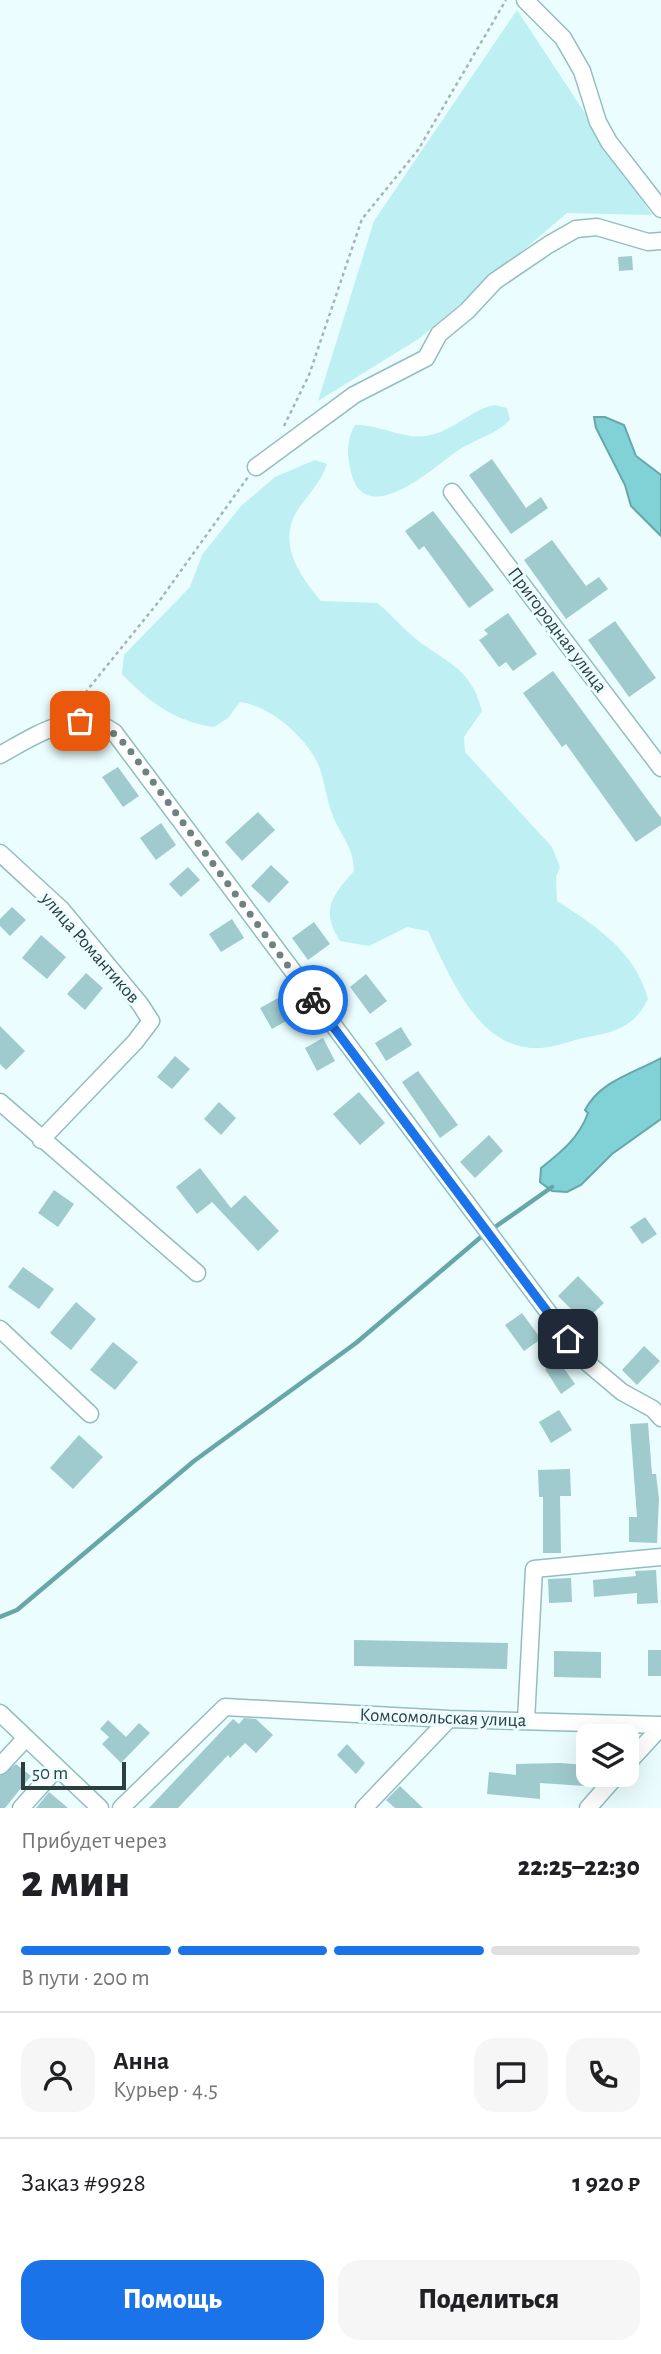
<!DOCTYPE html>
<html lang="ru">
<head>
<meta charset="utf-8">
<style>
	:root { --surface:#fff; --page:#f6f6f6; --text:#202124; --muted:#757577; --line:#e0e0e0; --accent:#1a73e8 }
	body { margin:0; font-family:"Alegreya Sans",sans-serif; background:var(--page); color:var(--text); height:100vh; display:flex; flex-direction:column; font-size:26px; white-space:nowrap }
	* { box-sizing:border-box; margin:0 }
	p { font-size:23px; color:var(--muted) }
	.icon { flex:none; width:38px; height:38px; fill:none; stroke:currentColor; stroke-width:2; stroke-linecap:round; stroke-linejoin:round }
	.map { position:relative; height:1808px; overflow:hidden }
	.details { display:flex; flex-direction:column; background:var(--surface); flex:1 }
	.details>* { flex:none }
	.tools { position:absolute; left:576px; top:1724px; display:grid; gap:14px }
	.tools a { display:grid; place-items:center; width:63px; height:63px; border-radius:14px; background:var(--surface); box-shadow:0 7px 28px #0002; font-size:35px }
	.scale { position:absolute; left:21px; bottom:18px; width:105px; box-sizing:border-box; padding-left:7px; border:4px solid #2c3e3f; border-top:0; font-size:19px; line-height:24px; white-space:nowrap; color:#2c3e3f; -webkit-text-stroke:5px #ebfdfe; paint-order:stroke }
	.pin { position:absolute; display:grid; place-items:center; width:60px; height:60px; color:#fff; margin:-30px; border-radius:14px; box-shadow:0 4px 10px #0006 }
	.courier { position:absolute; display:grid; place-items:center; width:70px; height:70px; margin:-35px; border:5px solid #1a73e8; border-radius:50%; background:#fff; color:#222; box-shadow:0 2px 9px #0007 }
	.headline em { font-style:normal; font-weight:800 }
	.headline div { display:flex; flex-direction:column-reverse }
	.headline { display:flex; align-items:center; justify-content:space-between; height:119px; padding:0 21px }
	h1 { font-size:46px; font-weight:800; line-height:52px }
	.bar { display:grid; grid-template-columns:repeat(4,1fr); gap:10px 7px; align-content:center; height:84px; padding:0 21px }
	.bar i { height:9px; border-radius:5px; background:var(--line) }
	.bar .active { background:var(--accent) }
	.bar p { grid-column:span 4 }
	.line { display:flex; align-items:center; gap:18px; padding:0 21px; border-top:2px solid var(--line) }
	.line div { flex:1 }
	.round { display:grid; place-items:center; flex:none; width:74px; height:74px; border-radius:21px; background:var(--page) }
	.primary-button { display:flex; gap:14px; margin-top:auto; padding:14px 21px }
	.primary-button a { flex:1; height:80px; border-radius:21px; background:var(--accent); color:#fff; font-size:28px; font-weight:800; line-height:80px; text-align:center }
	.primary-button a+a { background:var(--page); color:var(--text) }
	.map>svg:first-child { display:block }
	.green { fill:#beeff2 }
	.water { fill:#80d2d7; stroke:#67a6a9; stroke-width:2 }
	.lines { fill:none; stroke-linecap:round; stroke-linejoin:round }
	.stream { stroke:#67a6a9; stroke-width:4.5 }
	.building { fill:#9fcbce }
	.minor-casing { stroke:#92bec0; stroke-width:19 }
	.path { stroke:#a4b6b7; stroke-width:2.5; stroke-dasharray:3.5 3.5; stroke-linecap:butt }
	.minor { stroke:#fff; stroke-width:16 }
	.done { stroke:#6f8182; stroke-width:7; stroke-dasharray:0 12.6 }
	.route { stroke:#1a73e8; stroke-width:9 }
	.labels { text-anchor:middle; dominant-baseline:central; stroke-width:6; stroke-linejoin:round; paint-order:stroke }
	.street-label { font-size:19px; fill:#2c3e3f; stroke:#ebfdfe }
</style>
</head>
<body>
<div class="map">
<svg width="661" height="1808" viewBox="0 0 661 1808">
	<rect width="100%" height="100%" fill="#ebfdfe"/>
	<path class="green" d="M517,10l135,205 -85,-2 -147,125 -102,63 56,-180z
		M495,405l12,3 3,12c-14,14 -33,19 -50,29 -22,14 -94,84 -109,23 -4,-17 -5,-31 4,-47 25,-1 52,17 76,10 25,-6 41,-26 64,-30z
		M315,460l12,4c-7,20 -19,30 -30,47 -20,33 3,65 24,90l56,2c12,9 21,20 32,30 32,29 61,30 73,78l-18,26 1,15 87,95 8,20 -4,10 1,24c40,26 78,50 91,98 -13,27 -32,33 -60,38 -15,3 -32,10 -47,11 -63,4 -90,-71 -113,-117l-21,-4 -38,19 -29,-5c-20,-31 -8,-45 14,-70 0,-23 -13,-35 -21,-55 -7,-16 -8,-36 -15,-52 -13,-28 -48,-58 -78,-62l-12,16 -14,9c-37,-5 -66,-25 -92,-53l2,-19 66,-68 12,-32 39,-49 34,-29z"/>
	<path class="water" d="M594,417h11l19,8 12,31 25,19v61l-30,-30 -6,-21 -29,-57z
		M661,1058v61l-49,35 -31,31 -14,7 -15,-1 -12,-9 1,-14c20,-16 38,-30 47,-55l-3,-3c15,-29 49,-37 76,-52z"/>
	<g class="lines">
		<path class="stream" d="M495,1227l57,-40
			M0,1617l17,-7 177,-149 162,-118 125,-106"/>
	</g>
	<path class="building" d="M632,256l1,14 -14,1 -1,-14z
		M492,459l34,49 15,-11 7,11 -37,26 -42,-59z
		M433,511l61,79 -25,18 -45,-62 -5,4 -14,-19z
		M552,540l34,46 13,-9 9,12 -42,30 -42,-59z
		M508,613l29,41 -24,17 -7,-9 -7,5 -20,-27 9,-6 -4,-4z
		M615,621l41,57 -27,19 -41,-57z
		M553,671l108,147v7l-25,17 -70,-98 -4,3 -39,-54z
		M118,767l21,29 -16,11 -21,-30z
		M258,812l17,18 -33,31 -17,-19z
		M161,823l15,22 -20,15 -16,-22z
		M271,865l18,17 -20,21 -18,-17z
		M188,867l12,13 -19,17 -12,-13z
		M12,907l14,13 -16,16 -10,-10v-7z
		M232,919l12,19 -23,14 -12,-18z
		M314,922l16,22 -22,16 -16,-22z
		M41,935l25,22 -19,22 -25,-21z
		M86,973l17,15 -18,22 -18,-16z
		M366,974l21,27 -17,13 -20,-27z
		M289,992l11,21 -28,16 -12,-21z
		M0,1026l25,25 -19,19 -6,-6z
		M401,1027l11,18 -26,16 -11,-18z
		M323,1038l12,23 -18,10 -12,-23z
		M175,1056l15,13 -18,20 -15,-12z
		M418,1071l40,54 -18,13 -38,-56z
		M359,1092l26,31 -25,22 -27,-31z
		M219,1102l17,16 -15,17 -17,-16z
		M489,1135l14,16 -28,27 -15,-16z
		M200,1168l31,40 14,-13 34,36 -21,20 -46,-49 -15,12 -21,-27z
		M54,1190l20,14 -16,23 -20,-14z
		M645,1217l12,17 -15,10 -12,-17z
		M23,1267l31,22 -15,20 -31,-22z
		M578,1276l26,27 -20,19 -26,-26z
		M76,1302l20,17 -25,31 -21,-17z
		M522,1313l19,26 -17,12 -19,-26z
		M113,1342l25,20 -23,28 -25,-20z
		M644,1346l16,15 -23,24 -15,-15z
		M558,1360l17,24 -14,10 -16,-25z
		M559,1410l13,20 -21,13 -12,-21z
		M648,1423l4,51h4l3,25 -2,44 -28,-1v-25h8l-7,-93z
		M79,1435l24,22 -30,32 -23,-21z
		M570,1469l1,27h-11l1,57h-18v-56h-4l-1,-27z
		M656,1570l2,33 -21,1v-11l-43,4 -1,-17 43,-4 -1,-5z
		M571,1578l1,24 -23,1 -1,-24z
		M354,1640l154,3 -1,26 -153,-3z
		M648,1650h13v26h-13z
		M554,1651l47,1v26l-47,-1z
		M244,1718l12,1 17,16 -17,18 -11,-10 -15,15 -2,-3 -50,53h-29l84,-89 6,5z
		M108,1720l18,17 13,-14 11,10 -29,30 -19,-19 7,-7 -9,-8z
		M347,1744l18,19 -9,11 -19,-19z
		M560,1763l26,2 -1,21 -45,-3v16l-53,-5 2,-22 27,3v-11z
		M16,1764l15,12 -26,32h-5v-32z
		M400,1786l23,22h-28l-9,-8z
		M49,1792l19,16h-32z"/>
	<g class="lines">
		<defs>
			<path id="minor" d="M525,0l38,38 19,33 16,51 11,20 52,67
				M256,467l98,-72 72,-37 13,-24 28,-23 28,-30 53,-36 28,-16 21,-2 51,15 13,-1
				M452,492l209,276
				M0,755c34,-19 77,-49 114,-23l470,628 38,32 31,17 8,9
				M0,853l62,57 78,94 11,17 -16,21 -94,98
				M0,1102l197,171
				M0,1329l90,85
				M0,1713l100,95
				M526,1721l8,-152 127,-12
				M626,1765l35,-38
				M0,1766l25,-27
				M21,1808l36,-40
				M121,1808l104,-101 224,12 212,6
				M364,1808l85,-89
				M588,1808l30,-34"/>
		</defs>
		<use href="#minor" class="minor-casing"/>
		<path class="path" d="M284,426l25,-51 53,-156 56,-69 88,-150
			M72,709l88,-109 88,-123"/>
		<use href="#minor" class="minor"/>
	</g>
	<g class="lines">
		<path class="done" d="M80,721l22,2 24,22 187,255"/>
		<path class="route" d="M313,1000l255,339"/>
	</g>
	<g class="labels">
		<g class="street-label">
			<text transform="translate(557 630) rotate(53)">Пригородная улица</text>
			<text transform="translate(90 948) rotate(49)">улица Романтиков</text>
			<text transform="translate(443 1718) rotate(2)">Комсомольская улица</text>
		</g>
	</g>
</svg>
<div class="tools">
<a><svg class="icon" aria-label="layers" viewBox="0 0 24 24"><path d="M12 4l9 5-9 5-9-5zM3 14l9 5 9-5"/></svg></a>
</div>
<div class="scale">50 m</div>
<div class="pin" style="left:80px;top:721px;background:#ea580c"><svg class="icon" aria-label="bag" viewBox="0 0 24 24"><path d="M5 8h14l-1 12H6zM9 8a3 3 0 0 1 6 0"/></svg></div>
<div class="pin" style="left:568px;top:1339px;background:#1f2937"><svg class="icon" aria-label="home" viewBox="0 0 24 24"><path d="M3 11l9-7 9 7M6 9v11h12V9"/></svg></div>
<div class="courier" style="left:313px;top:1000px"><svg class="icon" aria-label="bike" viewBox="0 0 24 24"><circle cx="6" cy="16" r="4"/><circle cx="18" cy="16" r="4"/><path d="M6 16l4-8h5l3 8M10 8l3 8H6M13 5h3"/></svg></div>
</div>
<section class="details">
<div class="headline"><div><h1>2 мин</h1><p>Прибудет через</p></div><em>22:25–22:30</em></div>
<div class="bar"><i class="active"></i><i class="active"></i><i class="active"></i><i></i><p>В пути · 200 m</p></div>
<div class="line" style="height:126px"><a class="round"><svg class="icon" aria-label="person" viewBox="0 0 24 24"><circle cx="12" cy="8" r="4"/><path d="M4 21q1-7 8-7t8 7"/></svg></a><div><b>Анна</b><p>Курьер · 4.5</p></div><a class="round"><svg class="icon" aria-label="chat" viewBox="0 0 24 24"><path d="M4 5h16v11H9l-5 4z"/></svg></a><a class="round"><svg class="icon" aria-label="phone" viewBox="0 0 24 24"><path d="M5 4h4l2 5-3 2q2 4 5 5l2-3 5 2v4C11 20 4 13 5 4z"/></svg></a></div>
<div class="line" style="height:91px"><div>Заказ #9928</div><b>1 920 ₽</b></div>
<div class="primary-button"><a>Помощь</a><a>Поделиться</a></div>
</section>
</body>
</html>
